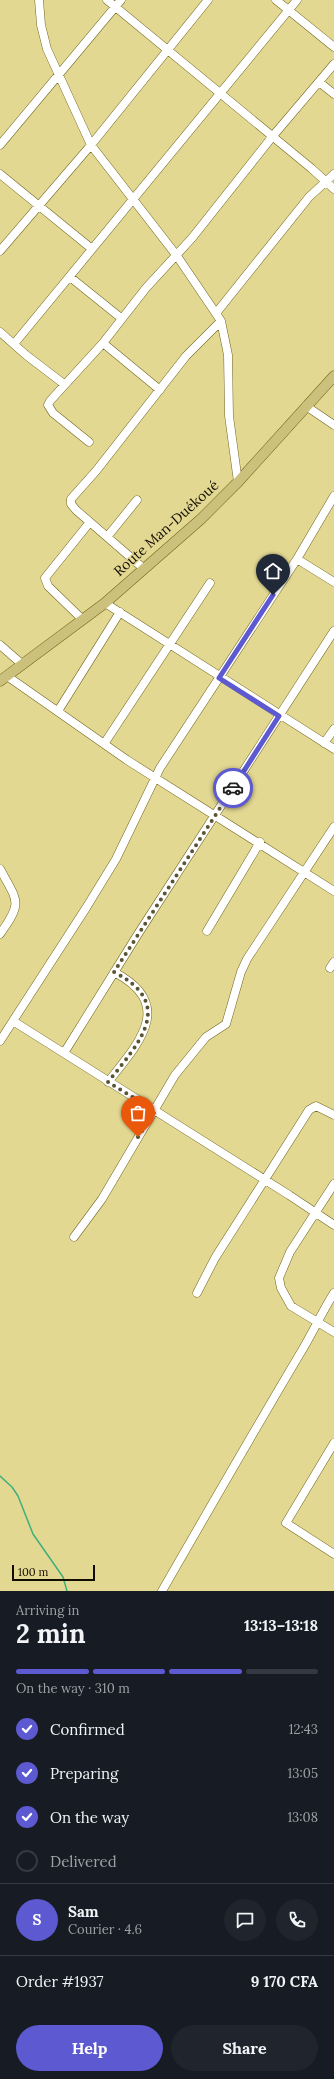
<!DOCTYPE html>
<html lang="en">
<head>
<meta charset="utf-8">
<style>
	:root { --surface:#171b24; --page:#20242c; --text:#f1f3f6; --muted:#9ea1a6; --line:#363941; --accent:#5d59d1 }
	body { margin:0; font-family:Lora,serif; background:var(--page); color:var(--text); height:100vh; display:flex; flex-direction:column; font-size:15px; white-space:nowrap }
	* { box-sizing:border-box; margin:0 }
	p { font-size:13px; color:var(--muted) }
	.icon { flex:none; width:22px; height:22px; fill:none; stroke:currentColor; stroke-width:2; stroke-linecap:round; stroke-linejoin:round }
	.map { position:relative; height:1591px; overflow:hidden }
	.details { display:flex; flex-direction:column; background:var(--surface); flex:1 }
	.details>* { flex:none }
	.scale { position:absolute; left:12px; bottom:10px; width:83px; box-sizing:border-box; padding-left:4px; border:2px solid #110d00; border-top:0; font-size:11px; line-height:14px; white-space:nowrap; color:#110d00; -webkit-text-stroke:3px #e3d892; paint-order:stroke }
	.pin { position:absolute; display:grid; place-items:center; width:34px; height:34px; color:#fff; margin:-41px -17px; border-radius:50% 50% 50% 0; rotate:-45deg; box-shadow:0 0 4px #0007 }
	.pin .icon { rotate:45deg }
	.courier { position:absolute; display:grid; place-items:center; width:40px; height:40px; margin:-20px; border:3px solid #5d59d1; border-radius:50%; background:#fff; color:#222; box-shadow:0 1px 5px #0007 }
	.head em { font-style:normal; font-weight:800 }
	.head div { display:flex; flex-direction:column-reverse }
	.head { display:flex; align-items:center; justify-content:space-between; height:68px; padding:0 16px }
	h1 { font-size:26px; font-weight:800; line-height:30px }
	.bar { display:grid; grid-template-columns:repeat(4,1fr); gap:6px 4px; align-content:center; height:48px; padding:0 16px }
	.bar i { height:5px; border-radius:3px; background:var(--line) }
	.bar .on { background:var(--accent) }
	.bar p { grid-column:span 4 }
	.line { display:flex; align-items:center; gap:10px; padding:0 16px; border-top:1px solid var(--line) }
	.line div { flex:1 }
	.round { display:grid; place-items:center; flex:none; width:42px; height:42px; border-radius:21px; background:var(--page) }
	ol { padding:0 16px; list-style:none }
	li { display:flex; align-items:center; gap:12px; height:44px }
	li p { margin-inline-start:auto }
	li .icon { padding:4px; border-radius:50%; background:var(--accent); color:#fff; stroke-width:4 }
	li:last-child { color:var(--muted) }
	li i { width:22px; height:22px; border:2px solid var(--line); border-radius:50% }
	.cta { display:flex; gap:8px; margin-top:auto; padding:8px 16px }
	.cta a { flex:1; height:46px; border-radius:24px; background:var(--accent); color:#fff; font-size:16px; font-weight:800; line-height:46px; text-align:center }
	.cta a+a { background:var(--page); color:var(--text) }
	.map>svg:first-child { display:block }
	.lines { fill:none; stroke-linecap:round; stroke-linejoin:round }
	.stream { stroke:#3eaf7b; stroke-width:1.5 }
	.minor-casing { stroke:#71661f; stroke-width:9 }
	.major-casing { stroke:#746719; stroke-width:11 }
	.minor { stroke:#fff; stroke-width:8 }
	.major { stroke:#cbc17d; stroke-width:10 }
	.done { stroke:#5a5433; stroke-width:4; stroke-dasharray:0 7.2 }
	.route { stroke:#5d59d1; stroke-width:5 }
	.labels { text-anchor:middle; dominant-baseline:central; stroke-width:3; stroke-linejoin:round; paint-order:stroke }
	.street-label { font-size:14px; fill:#110d00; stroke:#e3d892 }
</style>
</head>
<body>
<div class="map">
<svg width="334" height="1591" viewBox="0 0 334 1591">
	<rect width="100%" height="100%" fill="#e3d892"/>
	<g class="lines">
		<path class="stream" d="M0,1476l12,11 6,9 15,38 30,43 4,14"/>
		<defs>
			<path id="minor" d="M39,0l2,25 6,24 44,96 86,111 44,65 7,34 1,61 9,66
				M107,0l204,168 23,21
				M276,0l58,47
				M319,82l15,12
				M0,145l121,-145
				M0,174l92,75
				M0,251l91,-106 117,-145
				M70,277l51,41
				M217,312l92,-115 25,-23
				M0,332l26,23 38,29
				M103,343l57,47
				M14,344l283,-344
				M306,406l28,19
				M89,442l-36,-29 -5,-8 2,-4 53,-58 43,-55 46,-50 80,-101 62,-73
				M107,537l30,-37
				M297,559l37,23
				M143,568l-67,-58 -5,-6v-5l25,-28 90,-115 35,-35
				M105,603l229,146
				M83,620l-35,-34 -3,-8 45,-56
				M0,645l23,20
				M7,676l120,84 207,131
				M58,711l62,-99
				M324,743l10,-14
				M104,744l106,-161
				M0,869c18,33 23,33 0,65
				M207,931l53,-89
				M330,968l4,-6
				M13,1021l276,174 45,30
				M0,1041l86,-133 30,-49 44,-91 137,-209 37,-63
				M64,1053l74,-119 196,-303
				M108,1082c32,-40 67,-78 6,-110
				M334,1184l-44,68 -11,26 2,10 10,18 43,26
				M74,1237l28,-38 73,-124 31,-38 20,-13 15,-52 6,-13 87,-132
				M197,1293l18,-35 94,-148 7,-4 18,9
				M334,1443l-48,80 48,31
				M162,1591c46,-80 92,-160 139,-239 12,-20 21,-40 33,-59"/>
			<path id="major" d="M0,681l105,-78 96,-84 37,-37 96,-106"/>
		</defs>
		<use href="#minor" class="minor-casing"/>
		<use href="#major" class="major-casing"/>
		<use href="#minor" class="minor"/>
		<use href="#major" class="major"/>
	</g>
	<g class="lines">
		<path class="done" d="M138,1137l17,-26 -47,-29c32,-40 68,-78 6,-110l119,-184"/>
		<path class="route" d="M233,788l46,-72 -60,-38 54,-83"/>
	</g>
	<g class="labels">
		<g class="street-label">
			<text transform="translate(166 528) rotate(-42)">Route Man-Duékoué</text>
		</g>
	</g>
</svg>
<div class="scale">100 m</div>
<div class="pin" style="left:138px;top:1137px;background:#ea580c"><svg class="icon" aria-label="bag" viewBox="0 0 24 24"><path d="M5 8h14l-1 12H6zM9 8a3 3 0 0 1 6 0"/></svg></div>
<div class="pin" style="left:273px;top:595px;background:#1f2937"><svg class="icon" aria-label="home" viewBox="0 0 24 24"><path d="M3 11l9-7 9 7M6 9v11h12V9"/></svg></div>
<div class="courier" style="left:233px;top:788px"><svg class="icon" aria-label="car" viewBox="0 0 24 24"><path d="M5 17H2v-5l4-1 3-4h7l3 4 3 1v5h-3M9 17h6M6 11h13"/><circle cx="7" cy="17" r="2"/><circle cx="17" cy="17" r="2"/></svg></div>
</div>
<section class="details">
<div class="head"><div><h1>2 min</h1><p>Arriving in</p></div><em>13:13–13:18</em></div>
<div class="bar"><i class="on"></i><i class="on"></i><i class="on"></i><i></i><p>On the way · 310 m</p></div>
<ol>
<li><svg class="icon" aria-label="check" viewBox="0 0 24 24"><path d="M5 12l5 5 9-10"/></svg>Confirmed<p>12:43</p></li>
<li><svg class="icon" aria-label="check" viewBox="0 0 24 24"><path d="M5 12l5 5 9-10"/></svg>Preparing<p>13:05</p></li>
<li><svg class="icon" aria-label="check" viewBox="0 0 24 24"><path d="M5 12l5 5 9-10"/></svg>On the way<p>13:08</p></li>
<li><i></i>Delivered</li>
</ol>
<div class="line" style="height:72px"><b class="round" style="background:var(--accent);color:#fff">S</b><div><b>Sam</b><p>Courier · 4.6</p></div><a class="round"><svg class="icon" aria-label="chat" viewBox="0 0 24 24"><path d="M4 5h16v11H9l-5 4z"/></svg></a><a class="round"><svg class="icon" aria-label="phone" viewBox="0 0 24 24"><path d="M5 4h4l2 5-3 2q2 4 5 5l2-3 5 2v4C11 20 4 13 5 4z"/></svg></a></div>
<div class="line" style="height:52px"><div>Order #1937</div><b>9 170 CFA</b></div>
<div class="cta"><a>Help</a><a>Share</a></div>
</section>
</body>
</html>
